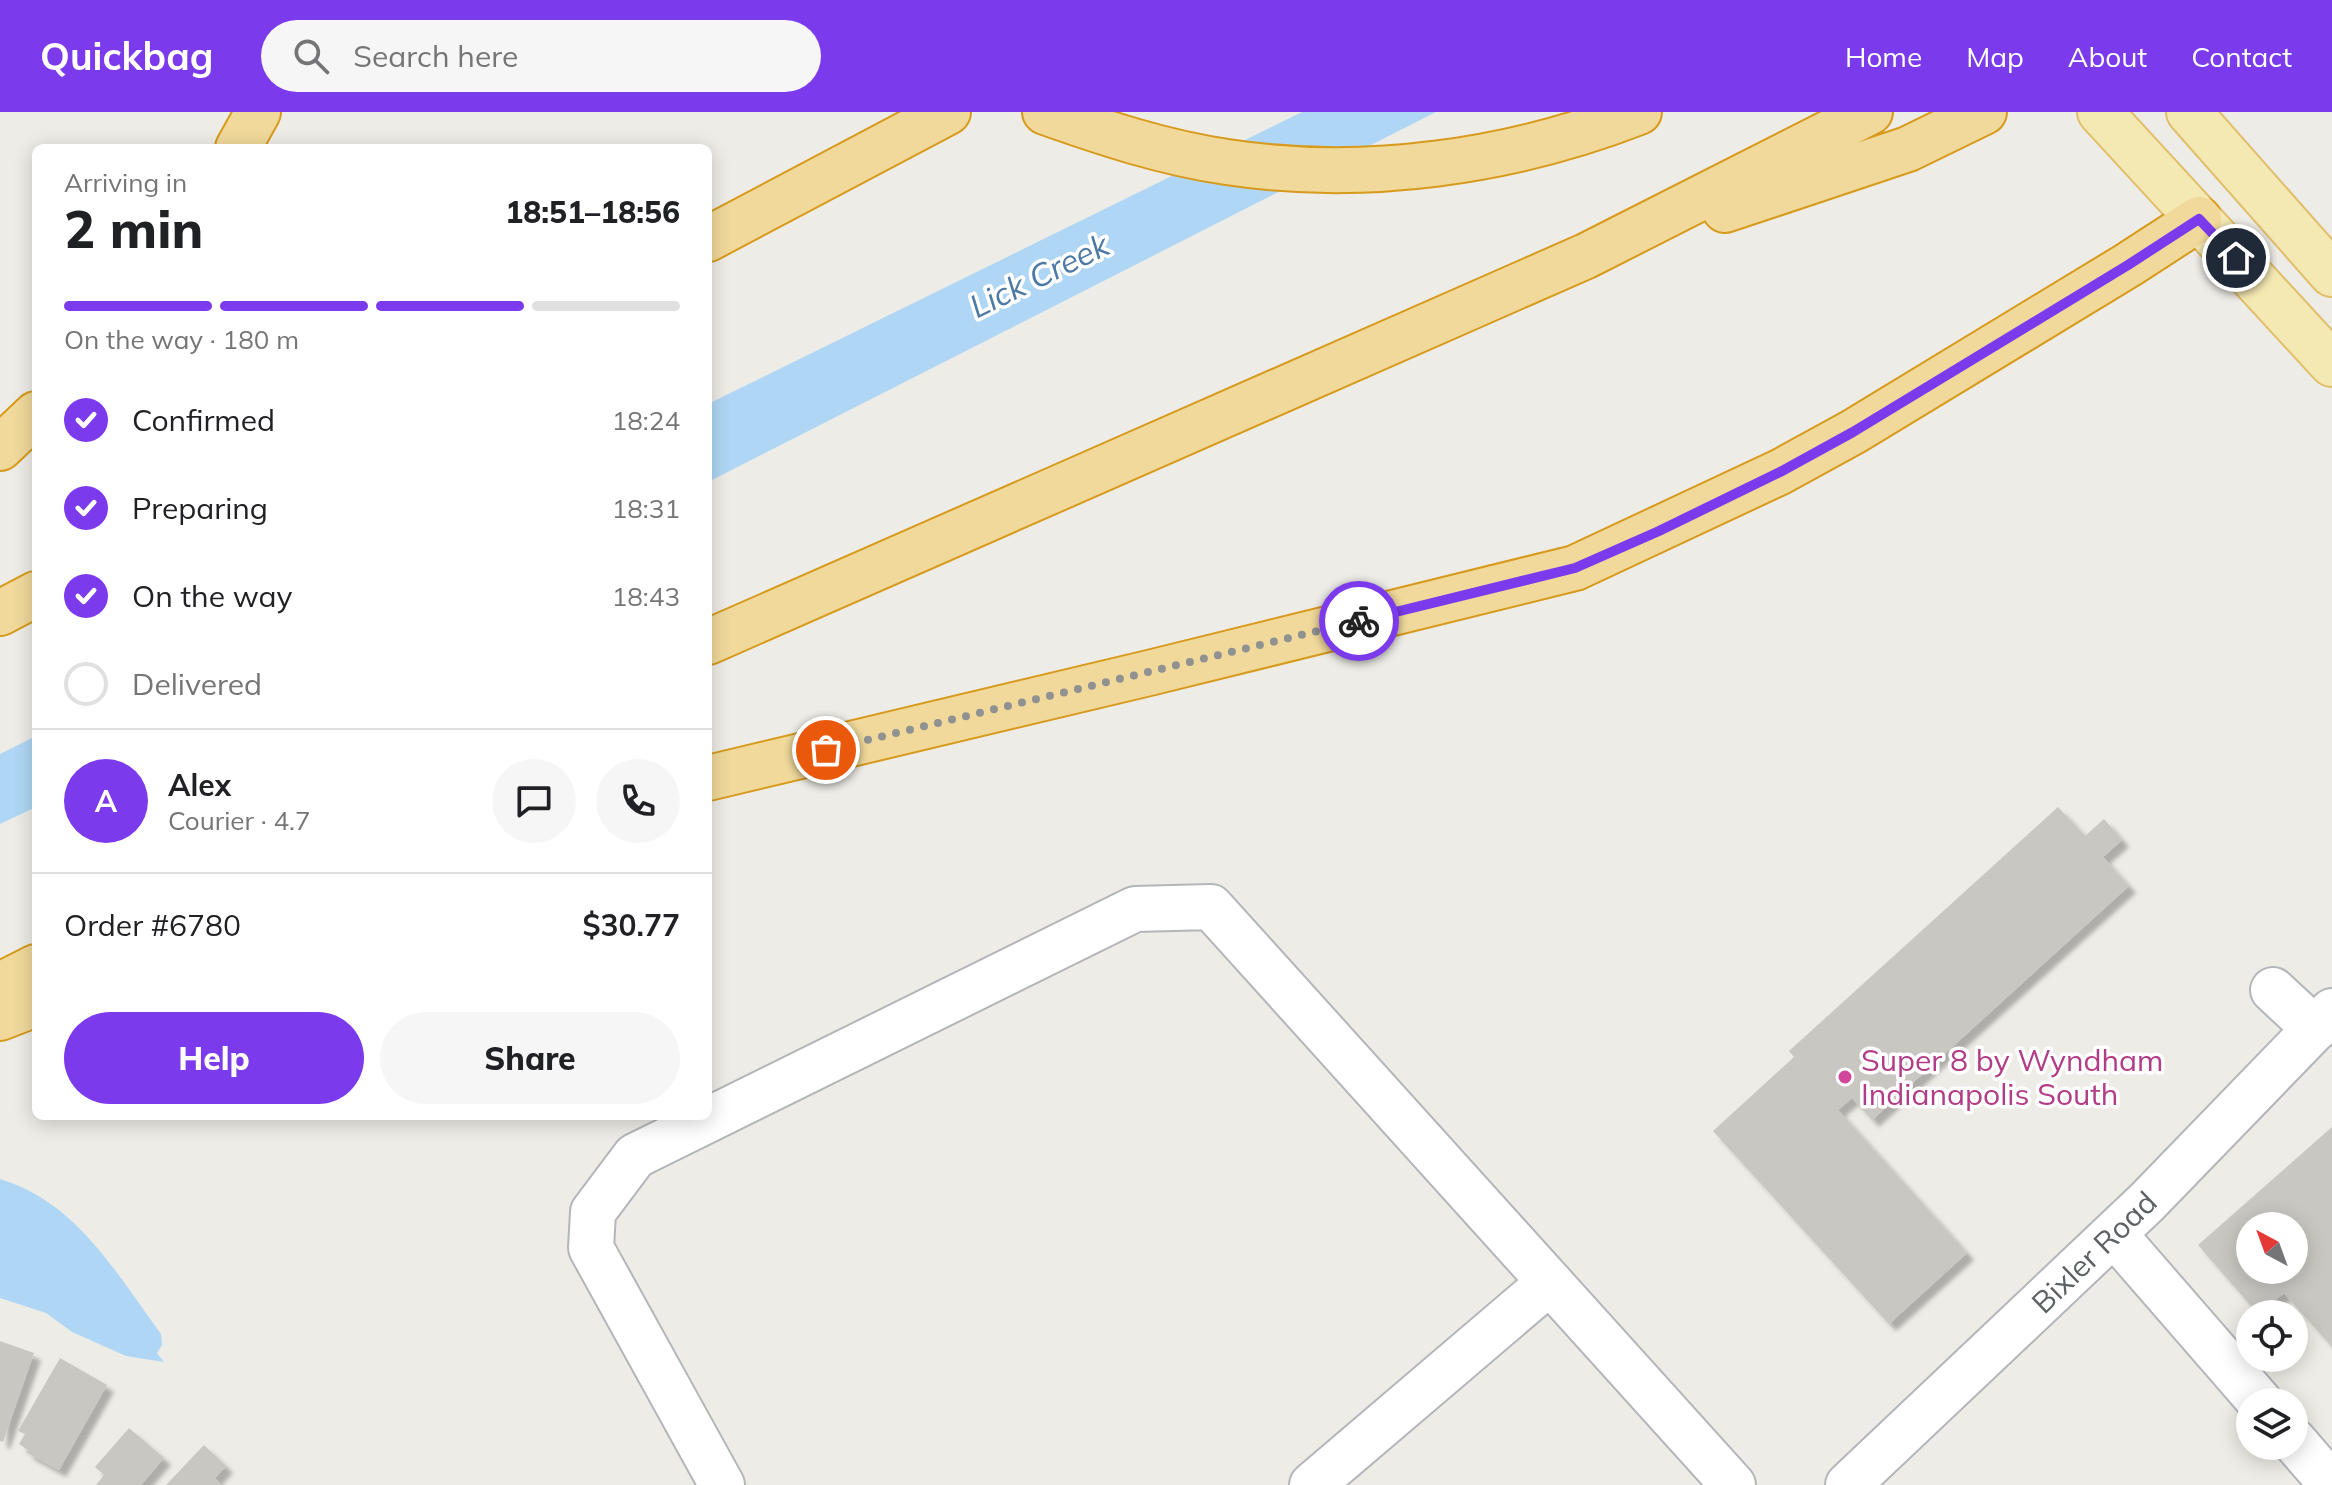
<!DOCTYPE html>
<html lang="en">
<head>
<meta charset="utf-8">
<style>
	:root { --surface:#fff; --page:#f6f6f6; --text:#202124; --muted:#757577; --line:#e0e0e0; --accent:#7c3aed }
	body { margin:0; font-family:Mulish,sans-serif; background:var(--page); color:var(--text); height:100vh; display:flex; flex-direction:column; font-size:30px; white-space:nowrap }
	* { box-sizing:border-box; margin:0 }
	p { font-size:26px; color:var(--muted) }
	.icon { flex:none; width:44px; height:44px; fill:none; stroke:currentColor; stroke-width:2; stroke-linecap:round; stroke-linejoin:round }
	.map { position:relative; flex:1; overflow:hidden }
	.panel { position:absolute; left:32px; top:32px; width:680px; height:976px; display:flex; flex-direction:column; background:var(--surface); border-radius:12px; box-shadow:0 4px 20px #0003 }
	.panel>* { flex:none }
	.needle { width:52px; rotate:319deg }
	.fabs { position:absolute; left:2236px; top:1100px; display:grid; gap:16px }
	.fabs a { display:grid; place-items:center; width:72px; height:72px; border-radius:50%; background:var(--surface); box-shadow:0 4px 20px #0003; font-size:40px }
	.pin { position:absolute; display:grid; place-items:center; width:68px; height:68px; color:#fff; margin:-34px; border:4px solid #fff; border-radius:50%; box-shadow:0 2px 8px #0007 }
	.courier { position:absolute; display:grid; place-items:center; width:80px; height:80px; margin:-40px; border:6px solid #7c3aed; border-radius:50%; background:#fff; color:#222; box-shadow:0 2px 10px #0007 }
	.overview em { font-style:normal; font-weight:800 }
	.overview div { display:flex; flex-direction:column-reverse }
	.overview { display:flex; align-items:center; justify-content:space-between; height:136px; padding:0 32px }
	h1 { font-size:52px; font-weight:800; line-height:60px }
	.bar { display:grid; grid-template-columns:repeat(4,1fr); gap:12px 8px; align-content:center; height:96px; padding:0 32px }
	.bar i { height:10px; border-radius:6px; background:var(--line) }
	.bar .active { background:var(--accent) }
	.bar p { grid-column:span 4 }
	.line { display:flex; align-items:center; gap:20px; padding:0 32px; border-top:2px solid var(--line) }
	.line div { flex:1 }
	.round { display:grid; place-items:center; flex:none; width:84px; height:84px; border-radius:42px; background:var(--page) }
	ol { padding:0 32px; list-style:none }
	li { display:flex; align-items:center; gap:24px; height:88px }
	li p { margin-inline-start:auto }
	li .icon { padding:8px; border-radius:50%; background:var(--accent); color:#fff; stroke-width:4 }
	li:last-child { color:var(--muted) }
	li i { width:44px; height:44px; border:4px solid var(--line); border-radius:50% }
	.button { display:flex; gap:16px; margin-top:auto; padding:16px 32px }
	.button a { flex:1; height:92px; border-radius:48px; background:var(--accent); color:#fff; font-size:32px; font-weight:800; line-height:92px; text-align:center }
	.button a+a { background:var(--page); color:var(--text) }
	header { display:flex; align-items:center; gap:48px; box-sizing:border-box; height:112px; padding:0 40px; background:var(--accent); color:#fff }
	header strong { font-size:38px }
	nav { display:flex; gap:44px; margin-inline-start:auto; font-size:28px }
	.search { width:560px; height:72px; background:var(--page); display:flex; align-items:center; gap:20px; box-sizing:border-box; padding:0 28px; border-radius:44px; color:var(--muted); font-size:30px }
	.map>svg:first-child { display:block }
	.water { fill:#afd7f5 }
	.building { fill:#c9c7c2; fill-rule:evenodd; filter:url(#shadow) }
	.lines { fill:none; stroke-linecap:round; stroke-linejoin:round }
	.minor-casing { stroke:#b3b6b9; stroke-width:48 }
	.major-casing { stroke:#e0be6c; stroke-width:48 }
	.highway-casing { stroke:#d79a1c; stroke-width:48 }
	.minor { stroke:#fff; stroke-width:44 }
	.major { stroke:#f5e9b3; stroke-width:44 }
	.highway { stroke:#f0d99b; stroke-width:44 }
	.done { stroke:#909292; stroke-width:8; stroke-dasharray:0 14.4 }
	.route { stroke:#7c3aed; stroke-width:10 }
	.hotel-dot { fill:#d1479c; stroke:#fff; stroke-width:3 }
	.labels { text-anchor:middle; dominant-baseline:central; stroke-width:7; stroke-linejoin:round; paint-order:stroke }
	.hotel-label { font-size:30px; fill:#b23c85; stroke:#fff; text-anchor:start }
	.street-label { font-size:30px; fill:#5d6164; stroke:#fff }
	.water-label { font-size:32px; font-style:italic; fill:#4d79a5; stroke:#fff }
</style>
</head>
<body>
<header>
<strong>Quickbag</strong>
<div class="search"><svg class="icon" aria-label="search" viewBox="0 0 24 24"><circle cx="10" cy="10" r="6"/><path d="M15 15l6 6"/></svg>Search here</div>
<nav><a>Home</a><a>Map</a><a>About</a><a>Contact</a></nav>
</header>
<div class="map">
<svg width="2332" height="1373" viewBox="0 0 2332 1373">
	<defs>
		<filter id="shadow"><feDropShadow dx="7" dy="7" stdDeviation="2" flood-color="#0004"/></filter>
	</defs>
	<rect width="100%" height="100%" fill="#eeece6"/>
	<path class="water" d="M1302,0h134l-728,370v-78z
		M36,624v71l-36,17v-70z
		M0,1067c77,23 116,94 161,155l1,11 -5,8 7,9 -38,-6 -54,-24 -26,-19 -46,-15z"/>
	<path class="building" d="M2058,695l27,29 19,-17 18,21 -19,17 26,29 -257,234 -20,-22 -14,12 129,143 -78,71 -176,-193 81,-74 -5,-6z
		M2332,1015v220l-48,-54 -26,21 -60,-69zM2250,1114h44v44h-44z
		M0,1229l34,12 -31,89 -3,-1z
		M60,1246l47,27 -48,85 -33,-18 2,-2 -9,-6 6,-10 -7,-3z
		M129,1316l35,30 -23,27h-45l8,-10 -9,-8z
		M204,1333l22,21 -11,12 7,7h-56z"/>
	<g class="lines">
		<defs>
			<path id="minor" d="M2273,878l42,39
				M2114,1122l146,168
				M2294,1329l38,44
				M722,1373l-131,-237 2,-36 42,-56 500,-247 76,-2 522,578
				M1312,1373l238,-203
				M1848,1373l299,-283 185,-191"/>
			<path id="major" d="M2100,0l232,252
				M2189,0l143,162"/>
			<path id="highway" d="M1045,0c59,21 120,41 182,50 137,21 284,0 412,-50
				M238,36l20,-36
				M1725,98l183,-61 76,-37
				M708,127l240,-127
				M0,336l36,-34
				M0,501l36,-19
				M708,530l878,-386 284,-144
				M708,666l441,-105 426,-105 205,-96 73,-40 275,-167 71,-46
				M0,873l36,-18
				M0,906l36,-14"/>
		</defs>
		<use href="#minor" class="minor-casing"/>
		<use href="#major" class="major-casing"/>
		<use href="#highway" class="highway-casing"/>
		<use href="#minor" class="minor"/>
		<use href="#major" class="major"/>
		<use href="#highway" class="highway"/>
	</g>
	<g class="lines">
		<path class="done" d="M826,638l533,-129"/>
		<path class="route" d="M1359,509l216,-53 84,-37 121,-59 73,-40 275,-167 71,-46 37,39"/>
	</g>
	<circle class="hotel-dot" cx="1845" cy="965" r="8"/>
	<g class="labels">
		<g class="hotel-label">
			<text x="1861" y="948">Super 8 by Wyndham<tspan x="1861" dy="34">Indianapolis South</tspan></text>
		</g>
		<g class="street-label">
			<text transform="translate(2094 1140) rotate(-44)">Bixler Road</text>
		</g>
		<g class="water-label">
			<text transform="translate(1039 163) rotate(-26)">Lick Creek</text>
		</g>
	</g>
</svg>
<div class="fabs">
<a><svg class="needle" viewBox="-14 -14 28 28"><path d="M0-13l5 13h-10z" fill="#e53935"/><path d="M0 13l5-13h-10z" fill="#757577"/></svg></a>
<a><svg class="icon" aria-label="locate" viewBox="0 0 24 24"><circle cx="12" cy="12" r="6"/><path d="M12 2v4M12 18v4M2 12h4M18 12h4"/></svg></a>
<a><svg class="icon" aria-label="layers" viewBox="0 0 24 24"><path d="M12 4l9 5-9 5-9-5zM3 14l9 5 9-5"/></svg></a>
</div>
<div class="pin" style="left:826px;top:638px;background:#ea580c"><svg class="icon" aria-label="bag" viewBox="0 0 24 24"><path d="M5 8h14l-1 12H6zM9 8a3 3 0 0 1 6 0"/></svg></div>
<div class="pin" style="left:2236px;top:146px;background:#1f2937"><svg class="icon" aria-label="home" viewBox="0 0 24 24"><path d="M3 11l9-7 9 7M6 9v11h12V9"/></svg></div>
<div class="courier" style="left:1359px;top:509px"><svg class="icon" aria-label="bike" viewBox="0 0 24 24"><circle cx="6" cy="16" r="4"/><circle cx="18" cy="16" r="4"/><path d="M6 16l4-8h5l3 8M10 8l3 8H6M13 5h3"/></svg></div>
<section class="panel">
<div class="overview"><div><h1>2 min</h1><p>Arriving in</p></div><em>18:51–18:56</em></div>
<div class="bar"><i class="active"></i><i class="active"></i><i class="active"></i><i></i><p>On the way · 180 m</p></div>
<ol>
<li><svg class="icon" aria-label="check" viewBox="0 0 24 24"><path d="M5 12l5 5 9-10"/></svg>Confirmed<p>18:24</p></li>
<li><svg class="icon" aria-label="check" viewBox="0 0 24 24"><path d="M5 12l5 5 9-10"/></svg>Preparing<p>18:31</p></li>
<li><svg class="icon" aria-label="check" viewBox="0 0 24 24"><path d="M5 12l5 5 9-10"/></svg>On the way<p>18:43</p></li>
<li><i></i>Delivered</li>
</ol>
<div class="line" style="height:144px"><b class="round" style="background:var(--accent);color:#fff">A</b><div><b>Alex</b><p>Courier · 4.7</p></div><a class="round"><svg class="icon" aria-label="chat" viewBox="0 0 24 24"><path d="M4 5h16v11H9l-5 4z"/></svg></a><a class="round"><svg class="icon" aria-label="phone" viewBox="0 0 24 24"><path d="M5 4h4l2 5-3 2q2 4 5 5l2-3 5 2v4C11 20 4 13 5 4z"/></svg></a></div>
<div class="line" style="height:104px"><div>Order #6780</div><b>$30.77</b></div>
<div class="button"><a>Help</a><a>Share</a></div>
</section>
</div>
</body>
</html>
